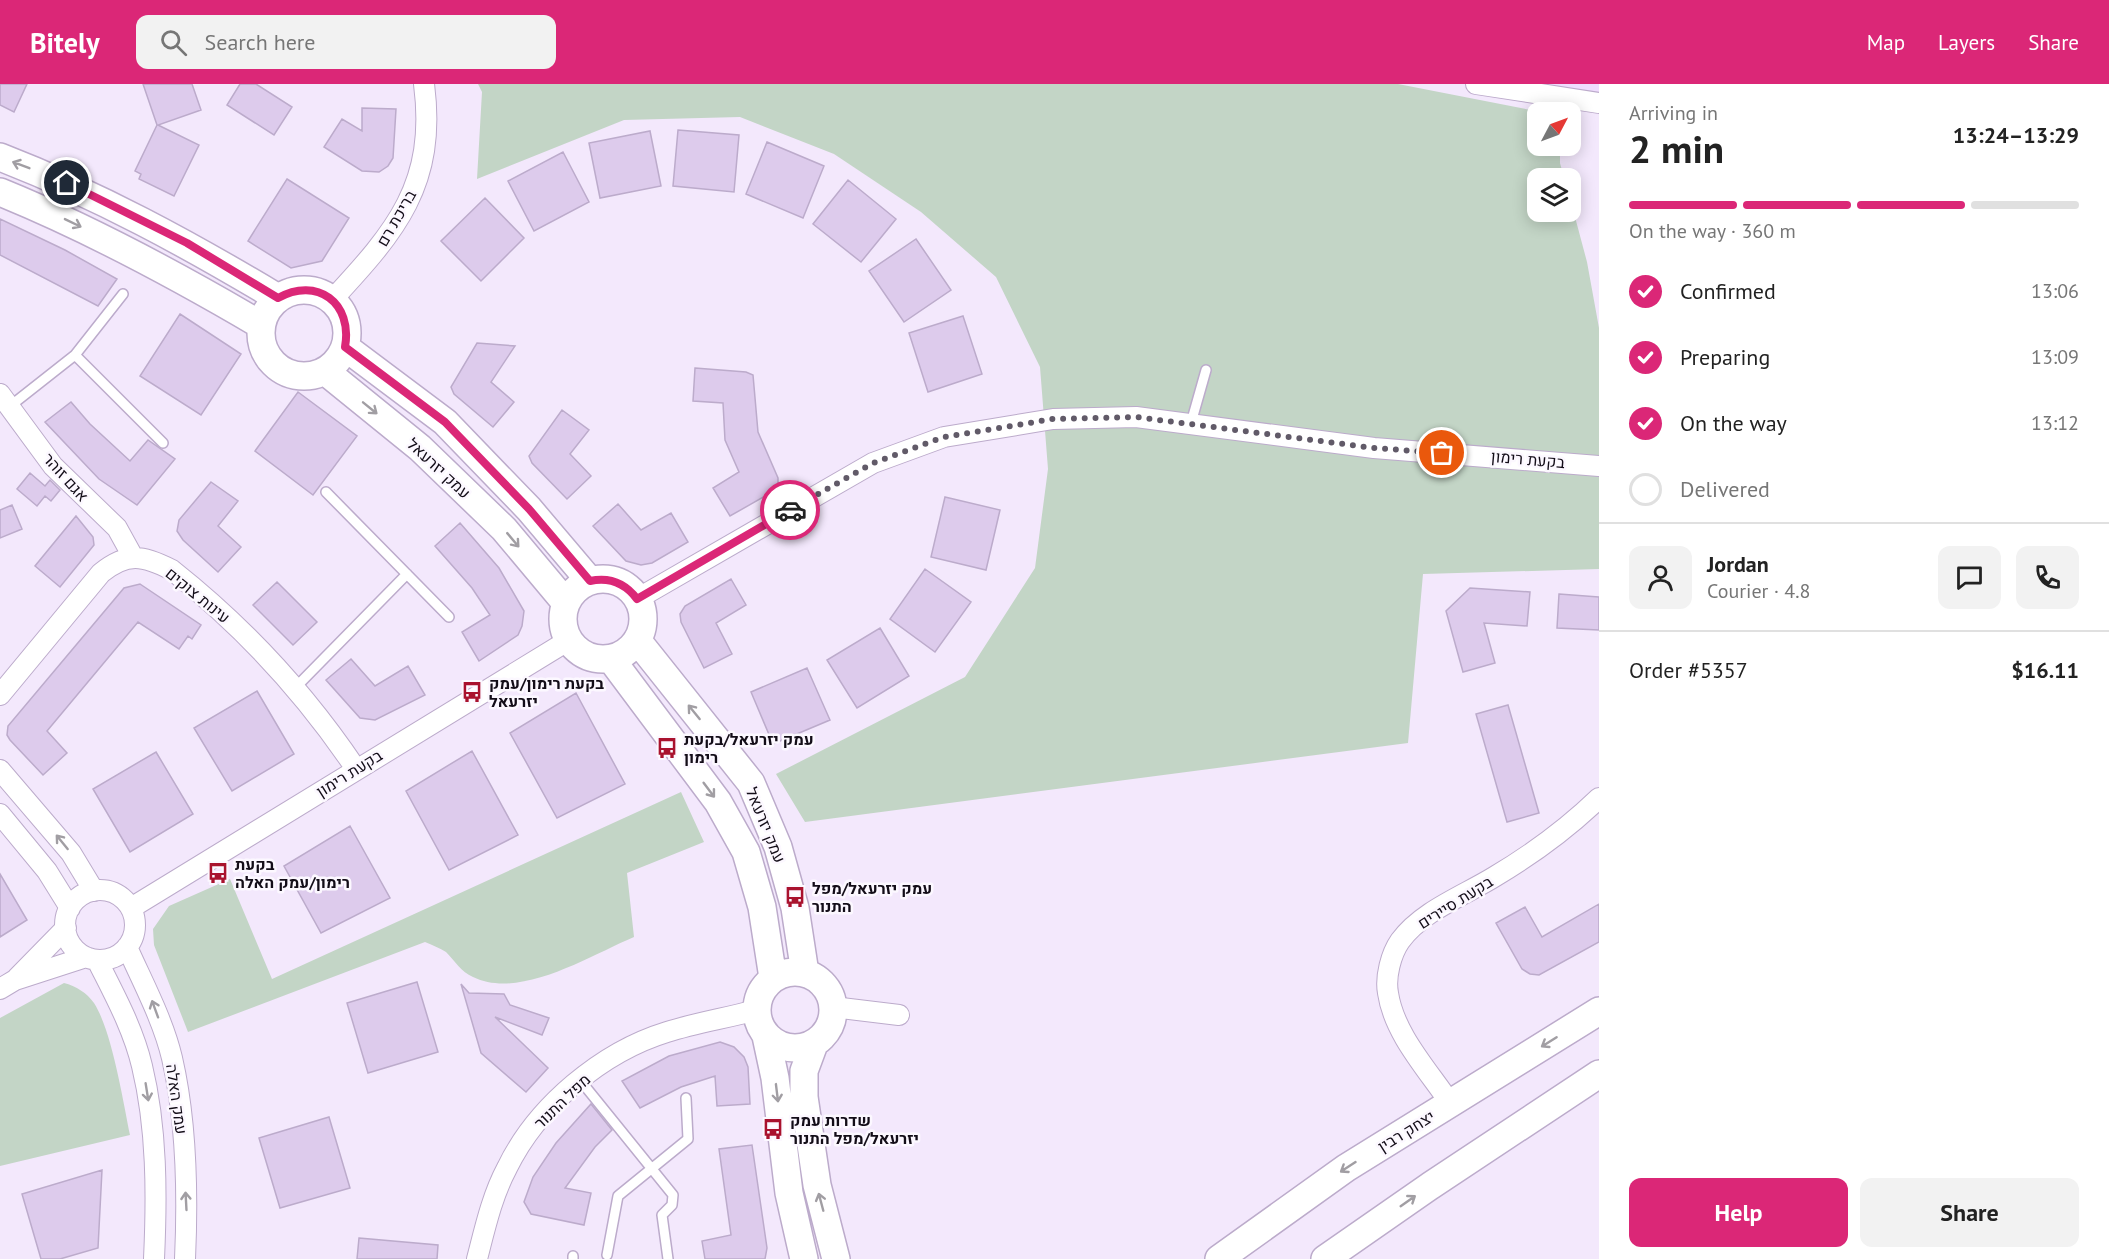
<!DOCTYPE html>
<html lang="en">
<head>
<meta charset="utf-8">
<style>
	:root { --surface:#fff; --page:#f2f2f2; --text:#222; --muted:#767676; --line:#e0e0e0; --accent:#db2777 }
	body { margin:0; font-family:"PT Sans",Heebo,sans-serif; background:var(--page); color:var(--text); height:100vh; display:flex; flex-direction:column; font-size:22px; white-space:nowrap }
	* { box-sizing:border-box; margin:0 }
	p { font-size:20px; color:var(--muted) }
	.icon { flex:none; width:33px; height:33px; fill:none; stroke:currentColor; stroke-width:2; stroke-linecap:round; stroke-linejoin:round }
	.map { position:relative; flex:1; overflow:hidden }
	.sheet { display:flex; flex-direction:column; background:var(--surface); width:510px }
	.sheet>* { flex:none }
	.needle { width:39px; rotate:49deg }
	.buttons { position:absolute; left:1527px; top:18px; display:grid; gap:12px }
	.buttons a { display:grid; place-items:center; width:54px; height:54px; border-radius:12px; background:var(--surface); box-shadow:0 3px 15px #0003; font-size:30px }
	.pin { position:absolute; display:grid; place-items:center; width:51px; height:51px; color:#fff; margin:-26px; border:3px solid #fff; border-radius:50%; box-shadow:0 2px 6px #0007 }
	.courier { position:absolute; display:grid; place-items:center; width:60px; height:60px; margin:-30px; border:4px solid #db2777; border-radius:50%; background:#fff; color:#222; box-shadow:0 2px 8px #0007 }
	.summary em { font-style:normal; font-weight:700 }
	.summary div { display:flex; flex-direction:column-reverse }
	.summary { display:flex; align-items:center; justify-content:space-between; height:102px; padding:0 30px }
	h1 { font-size:39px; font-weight:700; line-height:45px }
	.bar { display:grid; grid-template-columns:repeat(4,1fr); gap:9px 6px; align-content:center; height:72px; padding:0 30px }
	.bar i { height:8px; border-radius:4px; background:var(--line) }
	.bar .selected { background:var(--accent) }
	.bar p { grid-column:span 4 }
	.line { display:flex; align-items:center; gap:15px; padding:0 30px; border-top:2px solid var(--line) }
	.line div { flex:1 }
	.round { display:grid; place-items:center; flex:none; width:63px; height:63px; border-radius:12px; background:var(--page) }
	ol { padding:0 30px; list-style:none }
	li { display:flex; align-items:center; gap:18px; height:66px }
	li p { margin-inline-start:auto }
	li .icon { padding:6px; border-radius:50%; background:var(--accent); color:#fff; stroke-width:4 }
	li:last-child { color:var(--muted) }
	li i { width:33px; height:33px; border:3px solid var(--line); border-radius:50% }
	.primary-button { display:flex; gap:12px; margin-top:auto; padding:12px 30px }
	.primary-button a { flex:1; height:69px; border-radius:12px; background:var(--accent); color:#fff; font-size:24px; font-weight:700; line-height:69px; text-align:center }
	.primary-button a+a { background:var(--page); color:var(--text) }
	header { display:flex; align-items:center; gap:36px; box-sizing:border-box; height:84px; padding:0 30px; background:var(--accent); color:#fff }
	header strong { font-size:28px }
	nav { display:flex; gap:33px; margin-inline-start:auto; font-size:21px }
	.search { width:420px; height:54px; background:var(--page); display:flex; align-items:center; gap:15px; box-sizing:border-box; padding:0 21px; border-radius:12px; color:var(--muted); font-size:22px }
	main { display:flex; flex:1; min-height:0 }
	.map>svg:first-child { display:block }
	.built { fill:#efddfe }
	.green { fill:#c3d5c6 }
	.building { fill:#ddcbec; stroke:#bcabcb; stroke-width:1.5 }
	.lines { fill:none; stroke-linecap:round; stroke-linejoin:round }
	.service-casing { stroke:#bcabcb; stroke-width:12 }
	.minor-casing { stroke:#bcabcb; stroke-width:22 }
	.secondary-casing { stroke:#bcabcb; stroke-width:30 }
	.service { stroke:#fff; stroke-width:9 }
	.minor { stroke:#fff; stroke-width:20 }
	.secondary { stroke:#fff; stroke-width:27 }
	.oneway { stroke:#a19ea3 }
	.done { stroke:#615a68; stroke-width:6; stroke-dasharray:0 10.8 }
	.route { stroke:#db2777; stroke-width:8 }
	.labels { text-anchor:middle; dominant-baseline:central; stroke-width:5; stroke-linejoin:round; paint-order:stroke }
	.street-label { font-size:16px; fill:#130d18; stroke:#fcf8ff }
	.poi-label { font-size:16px; font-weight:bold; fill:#130d18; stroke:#fcf8ff; text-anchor:start }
</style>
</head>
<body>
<header>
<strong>Bitely</strong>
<div class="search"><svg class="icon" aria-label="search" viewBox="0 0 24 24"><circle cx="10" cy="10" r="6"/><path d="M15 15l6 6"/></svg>Search here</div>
<nav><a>Map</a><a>Layers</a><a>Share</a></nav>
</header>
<main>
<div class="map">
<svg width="1599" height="1175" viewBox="0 0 1599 1175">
	<rect width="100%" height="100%" fill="#f3e8fc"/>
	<path class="built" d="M1466,0h133v19z"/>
	<path class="green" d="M478,0h920l143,28h-3v34h22v17l4,15h-26v34h32l1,-10 16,60 12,66v241l-176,5 -15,169 -603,79 -29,-48 189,-97 70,-109 13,-99 -8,-102 -44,-90 -75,-65 -87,-58 -94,-37 -116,3 -147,59 5,-87z
		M681,708l23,50 -77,31 7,64c-45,19 -114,63 -161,40 -12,-5 -18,-16 -27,-25 -6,-4 -14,-7 -21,-10l-237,90 -34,-87 -1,-16 16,-23 61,-27 42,100z
		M64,899c12,3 23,10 30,20 18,28 29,98 36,132l-130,31v-148z"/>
	<path class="building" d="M0,0h27l-13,28 -14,-7z
		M143,0h49l9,26 -43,15 41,20 -25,51 -35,-17 2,-5 -6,-3 22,-46z
		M240,0h16l36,23 -18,28 -47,-30z
		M362,24l34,1 -3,49 -5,8 -9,6 -17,-1 -38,-24 18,-28 20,12z
		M678,46l61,5 -5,57 -61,-6z
		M650,47l11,55 -61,12 -11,-55z
		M767,58l57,24 -21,52 -57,-24z
		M563,68l26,50 -55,29 -26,-50z
		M287,95l62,39 -27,43 -31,7 -43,-27z
		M848,96l48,39 -35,43 -48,-38z
		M485,114l39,40 -43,43 -40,-40z
		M0,135l65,31 52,29 -19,27 -98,-51z
		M916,155l35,51 -47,32 -35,-51z
		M180,230l61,40 -40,61 -61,-39z
		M963,232l19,58 -54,18 -19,-59z
		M477,259l38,3 -24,36 23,20 -21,25 -39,-33 -3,-7z
		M695,284l51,4 7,3 5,57 20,46v8l-4,5 -44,25 -17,-28 26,-16 -14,-32 -2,-37 -30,-2z
		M298,308l59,44 -44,59 -58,-44z
		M71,318l19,22 40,37 18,-21 27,19 -38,46 -38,-26 -54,-57z
		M562,326l27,20 -19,24 21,22 -24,23 -35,-36 -3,-7z
		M30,389l15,13 5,-6 10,10 -9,11 -6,-5 -8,10 -20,-17z
		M211,398l27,19 -20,25 23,21 -23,25 -35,-32 -6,-9 2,-11z
		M945,413l55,13 -14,60 -55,-13z
		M618,420l23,26 30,-17 17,29 -36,21 -11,2 -15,-4 -33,-35z
		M12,421l10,24 -22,9v-28z
		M76,432l17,21 1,8 -34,42 -25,-21z
		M460,439l39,45 25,43 -2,15 -4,9 -39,26 -17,-29 28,-17 -18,-27 -37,-42z
		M925,485l46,33 -36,50 -45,-33z
		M731,495l15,26 -30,18 16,31 -28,14 -23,-46 -1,-8 5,-8z
		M277,498l40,40 -24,23 -40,-40z
		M140,500l61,41 -9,14 -4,-3 -9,13 -41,-27 -91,109 20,22 -24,22 -33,-35 -3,-5 1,-9 116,-138z
		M1470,504l60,4 -3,34 -43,-3 11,40 -32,9 -17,-61z
		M1559,510l40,3v33l-42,-2z
		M880,544l29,48 -52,32 -30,-48z
		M351,575l24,27 33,-20 17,29 -50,25 -15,-2 -34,-38z
		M807,584l23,52 -57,24 -22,-52z
		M257,607l37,63 -62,37 -38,-63z
		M576,609l49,91 -68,34 -47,-85z
		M1508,621l31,108 -32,9 -31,-108z
		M472,667l46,84 -69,35 -43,-79z
		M156,668l37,62 -63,38 -37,-63z
		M350,742l40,72 -69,35 -37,-67z
		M0,790l27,46 -27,17z
		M1599,820v38l-60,33 -9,-1 -8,-5 -26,-46 29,-16 17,30z
		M417,898l21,70 -70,21 -21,-70z
		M461,900l8,9 35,1 6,11 39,13 -7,17 -47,-18 53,51 -22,24 -45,-39z
		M720,958l14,5 10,10 4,10 2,37 -33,2 -2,-30 -34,11 -41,21 -18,-27 47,-25z
		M591,1020l21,26 -17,17 -30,41 26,5 -7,32 -53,-11 -7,-12 9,-25 23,-34z
		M329,1033l21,71 -70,20 -21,-70z
		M752,1061l15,103 -2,11h-60l-3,-18 29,-6 -12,-86z
		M102,1086l-4,78 -38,11h-19l-19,-65z
		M359,1154l79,7 -1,14h-80z"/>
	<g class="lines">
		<defs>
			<path id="service" d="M75,271l88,88
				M9,323l66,-52 48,-61
				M1191,339l15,-53
				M326,408l123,125
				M295,604l112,-114
				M580,996l93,115 -1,10 -10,10 6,44
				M607,1171l11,-59 70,-57 -2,-41
				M573,1172v3"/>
			<path id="minor" d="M1476,0l123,19
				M332,216c64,-69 105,-116 92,-216
				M0,310l53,72 64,62 16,29
				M637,515l236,-136 71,-26 109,-18 83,-2 238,31 225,18
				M0,611l101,-122c26,-21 42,-18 71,-3 72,57 133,123 184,199
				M0,686l71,83 23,38
				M0,730l47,57 23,37
				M65 841a35 35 0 1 1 70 0a35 35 0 1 1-70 0Z
				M131,824l438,-268
				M127,863c16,36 36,73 45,111 15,65 16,135 13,201
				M97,876c17,34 36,68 45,106 15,62 15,129 12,193
				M17,894l49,-50
				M0,905l15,-9 71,-23
				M833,923l66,8
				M1450,1019c-22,-33 -56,-69 -62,-110 -3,-16 3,-39 12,-52 22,-30 63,-45 94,-64 37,-22 74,-49 105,-79
				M477,1175c8,-31 15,-63 30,-91 30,-62 95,-116 160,-136 29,-9 60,-14 89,-22"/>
			<path id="secondary" d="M0,73c98,38 188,87 278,141
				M0,108c91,37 176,83 261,133
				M261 249a43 43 0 1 1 86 0a43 43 0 1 1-86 0Z
				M345,263l100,75 84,87 61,72
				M325,287l95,77 84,81 62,74
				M563 535a40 40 0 1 1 80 0a40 40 0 1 1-80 0Z
				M637,556l114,143 27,64 17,61 10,65
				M611,575l107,143 28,50 16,55 11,71
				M757 926a38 38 0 1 1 76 0a38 38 0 1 1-76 0Z
				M766,952l9,42 14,115 15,66
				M814,960l-10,27v26l13,88 19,74
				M1219,1175l127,-91 253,-157
				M1325,1175l105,-73 169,-112"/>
		</defs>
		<use href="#service" class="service-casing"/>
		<use href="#minor" class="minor-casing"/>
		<use href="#secondary" class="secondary-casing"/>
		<use href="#service" class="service"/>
		<use href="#minor" class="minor"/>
		<use href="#secondary" class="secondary"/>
	</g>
	<defs><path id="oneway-shaft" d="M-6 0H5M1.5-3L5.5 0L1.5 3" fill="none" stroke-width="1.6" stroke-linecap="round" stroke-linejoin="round" transform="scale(1.5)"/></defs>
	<g class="oneway">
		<use href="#oneway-shaft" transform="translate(21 81) rotate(-159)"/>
		<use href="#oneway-shaft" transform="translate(73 139) rotate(26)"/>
		<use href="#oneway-shaft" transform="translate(370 324) rotate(39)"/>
		<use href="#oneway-shaft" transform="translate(513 456) rotate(50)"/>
		<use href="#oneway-shaft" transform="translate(694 628) rotate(-129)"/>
		<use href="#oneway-shaft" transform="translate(709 706) rotate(53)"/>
		<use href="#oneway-shaft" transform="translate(62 758) rotate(-129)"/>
		<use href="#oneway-shaft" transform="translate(155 925) rotate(-110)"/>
		<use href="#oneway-shaft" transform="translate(1549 958) rotate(148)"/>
		<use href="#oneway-shaft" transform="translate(147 1008) rotate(81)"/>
		<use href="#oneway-shaft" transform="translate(777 1009) rotate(83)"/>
		<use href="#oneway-shaft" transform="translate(1348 1083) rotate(147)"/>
		<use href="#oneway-shaft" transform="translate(186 1117) rotate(-93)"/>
		<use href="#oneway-shaft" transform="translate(1408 1117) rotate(-35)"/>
		<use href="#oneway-shaft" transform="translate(821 1118) rotate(-105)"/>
	</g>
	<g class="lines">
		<path class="done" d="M790,426l83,-47 71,-26 109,-18 83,-2 238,31 68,5"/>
		<path class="route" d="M67,99l120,60 91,55c39,-22 75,5 67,49l100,75 84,87 61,72c19,-4 35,2 47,18l153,-89"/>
	</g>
	<defs>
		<symbol id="bus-bare" viewBox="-9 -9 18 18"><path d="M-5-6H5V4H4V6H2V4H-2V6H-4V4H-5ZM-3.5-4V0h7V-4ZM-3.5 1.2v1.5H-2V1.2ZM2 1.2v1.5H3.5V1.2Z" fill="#a9122e" stroke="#fcf8ff" stroke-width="2.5" paint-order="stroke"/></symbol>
	</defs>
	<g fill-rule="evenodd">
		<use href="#bus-bare" x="457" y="593" width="30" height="30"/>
		<use href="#bus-bare" x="652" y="649" width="30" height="30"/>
		<use href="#bus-bare" x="203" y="774" width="30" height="30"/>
		<use href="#bus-bare" x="780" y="798" width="30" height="30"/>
		<use href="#bus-bare" x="758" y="1030" width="30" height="30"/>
	</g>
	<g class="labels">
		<g class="street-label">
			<text transform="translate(396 134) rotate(-60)">בריכת רם</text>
			<text transform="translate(1528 375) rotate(5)">בקעת רימון</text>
			<text transform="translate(439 384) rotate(43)">עמק יזרעאל</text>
			<text transform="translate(66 393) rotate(48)">אגם זוהר</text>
			<text transform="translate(198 511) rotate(39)">עינות צוקים</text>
			<text transform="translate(349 689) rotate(-32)">בקעת רימון</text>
			<text transform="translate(766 741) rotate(68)">עמק יזרעאל</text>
			<text transform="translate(1455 818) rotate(-32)">בקעת סיירים</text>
			<text transform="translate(177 1015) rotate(82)">עמק האלה</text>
			<text transform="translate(562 1017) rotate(-44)">מפל התנור</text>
			<text transform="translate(1406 1047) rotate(-32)">יצחק רבין</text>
		</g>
		<g class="poi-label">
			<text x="489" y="599">בקעת רימון/עמק<tspan x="489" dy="18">יזרעאל</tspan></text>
			<text x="684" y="655">עמק יזרעאל/בקעת<tspan x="684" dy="18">רימון</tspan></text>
			<text x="235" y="780">בקעת<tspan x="235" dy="18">רימון/עמק האלה</tspan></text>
			<text x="812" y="804">עמק יזרעאל/מפל<tspan x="812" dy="18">התנור</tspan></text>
			<text x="790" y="1036">שדרות עמק<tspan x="790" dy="18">יזרעאל/מפל התנור</tspan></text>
		</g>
	</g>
</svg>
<div class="buttons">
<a><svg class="needle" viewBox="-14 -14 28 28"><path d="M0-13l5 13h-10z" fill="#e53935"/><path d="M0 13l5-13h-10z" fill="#767676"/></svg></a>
<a><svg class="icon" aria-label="layers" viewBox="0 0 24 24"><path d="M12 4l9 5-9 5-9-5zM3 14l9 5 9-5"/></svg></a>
</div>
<div class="pin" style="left:1442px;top:369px;background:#ea580c"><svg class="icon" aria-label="bag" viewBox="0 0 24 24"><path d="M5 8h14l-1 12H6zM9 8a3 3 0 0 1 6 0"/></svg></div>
<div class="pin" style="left:67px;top:99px;background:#1f2937"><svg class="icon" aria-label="home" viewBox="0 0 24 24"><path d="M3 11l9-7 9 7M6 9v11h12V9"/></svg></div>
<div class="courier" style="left:790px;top:426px"><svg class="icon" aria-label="car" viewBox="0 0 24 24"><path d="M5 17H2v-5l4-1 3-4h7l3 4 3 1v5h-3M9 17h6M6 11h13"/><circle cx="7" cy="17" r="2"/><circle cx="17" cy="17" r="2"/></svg></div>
</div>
<section class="sheet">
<div class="summary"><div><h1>2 min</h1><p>Arriving in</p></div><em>13:24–13:29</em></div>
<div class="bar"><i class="selected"></i><i class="selected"></i><i class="selected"></i><i></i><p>On the way · 360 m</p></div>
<ol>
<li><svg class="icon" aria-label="check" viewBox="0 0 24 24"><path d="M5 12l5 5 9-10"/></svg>Confirmed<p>13:06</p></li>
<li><svg class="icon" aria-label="check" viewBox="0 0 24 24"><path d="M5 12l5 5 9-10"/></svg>Preparing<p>13:09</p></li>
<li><svg class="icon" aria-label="check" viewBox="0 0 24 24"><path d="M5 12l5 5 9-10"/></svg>On the way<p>13:12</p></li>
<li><i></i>Delivered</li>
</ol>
<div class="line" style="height:108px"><a class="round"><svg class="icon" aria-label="person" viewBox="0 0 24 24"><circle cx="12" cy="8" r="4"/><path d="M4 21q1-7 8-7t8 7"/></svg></a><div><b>Jordan</b><p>Courier · 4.8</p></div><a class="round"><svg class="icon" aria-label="chat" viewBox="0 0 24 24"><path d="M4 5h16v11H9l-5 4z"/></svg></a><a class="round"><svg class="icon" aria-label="phone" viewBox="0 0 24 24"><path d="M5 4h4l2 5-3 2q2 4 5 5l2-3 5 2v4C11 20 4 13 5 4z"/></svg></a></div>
<div class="line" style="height:78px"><div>Order #5357</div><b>$16.11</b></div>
<div class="primary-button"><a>Help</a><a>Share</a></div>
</section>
</main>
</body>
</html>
